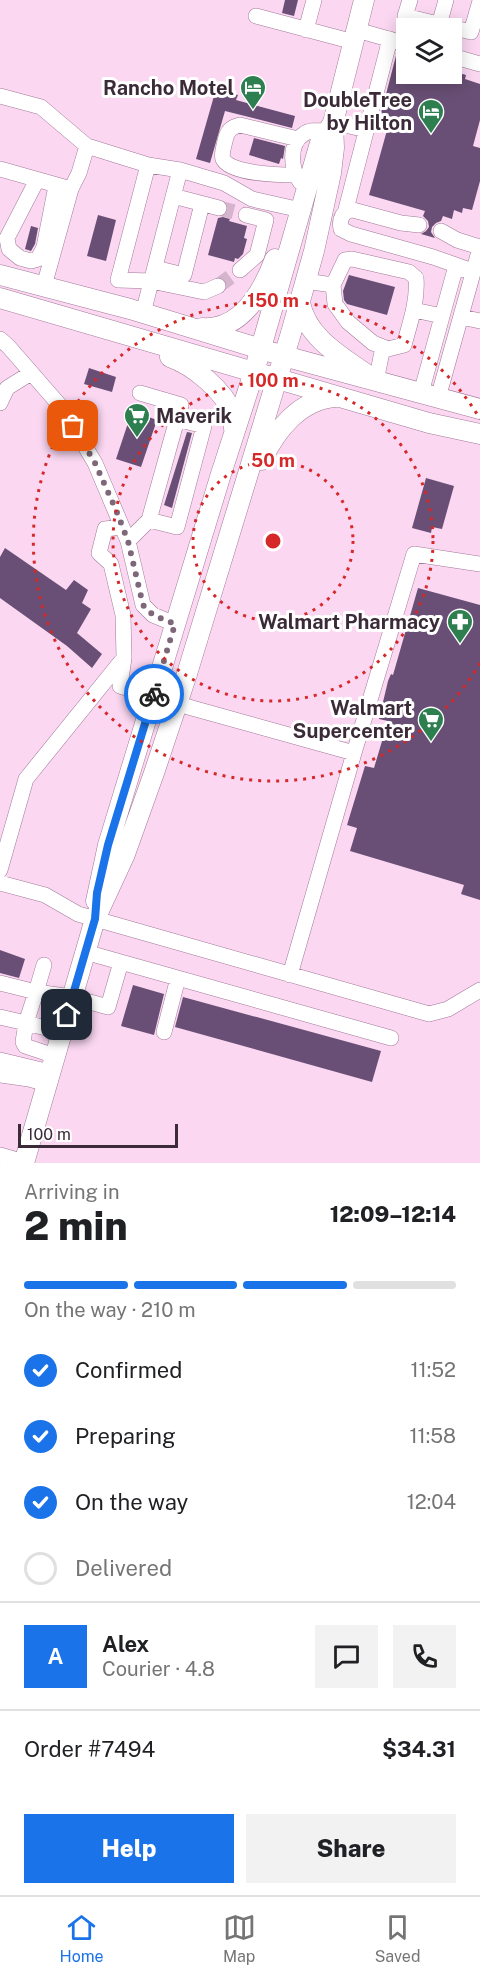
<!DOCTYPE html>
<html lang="en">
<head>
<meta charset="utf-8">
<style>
	:root { --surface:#fff; --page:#f2f2f2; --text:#202124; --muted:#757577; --line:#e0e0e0; --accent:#1a73e8 }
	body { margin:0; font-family:"Public Sans",sans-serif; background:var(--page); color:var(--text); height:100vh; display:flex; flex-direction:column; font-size:22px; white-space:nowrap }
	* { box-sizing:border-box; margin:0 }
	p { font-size:20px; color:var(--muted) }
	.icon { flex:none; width:33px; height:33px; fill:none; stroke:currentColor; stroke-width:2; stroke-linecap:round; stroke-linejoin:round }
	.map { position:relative; height:1163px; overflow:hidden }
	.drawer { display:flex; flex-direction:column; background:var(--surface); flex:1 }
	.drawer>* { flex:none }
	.fabs { position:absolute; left:396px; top:18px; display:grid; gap:12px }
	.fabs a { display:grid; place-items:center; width:66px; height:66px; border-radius:0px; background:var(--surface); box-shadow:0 3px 15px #0003; font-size:30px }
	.scale { position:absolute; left:18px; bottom:15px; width:160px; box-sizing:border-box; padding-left:6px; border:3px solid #3b2a37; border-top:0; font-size:16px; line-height:21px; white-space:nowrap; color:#3b2a37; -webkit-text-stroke:4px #fff; paint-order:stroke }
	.pin { position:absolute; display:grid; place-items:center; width:51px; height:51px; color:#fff; margin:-26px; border-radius:12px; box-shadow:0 3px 9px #0006 }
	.courier { position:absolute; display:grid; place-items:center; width:60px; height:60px; margin:-30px; border:4px solid #1a73e8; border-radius:50%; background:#fff; color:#222; box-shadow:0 2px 8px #0007 }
	.headline em { font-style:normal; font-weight:800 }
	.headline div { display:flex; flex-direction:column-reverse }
	.headline { display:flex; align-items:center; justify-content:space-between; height:102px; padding:0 24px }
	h1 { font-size:39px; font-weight:800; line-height:45px }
	.bar { display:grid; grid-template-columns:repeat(4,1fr); gap:9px 6px; align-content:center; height:72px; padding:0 24px }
	.bar i { height:8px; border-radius:4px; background:var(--line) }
	.bar .active { background:var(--accent) }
	.bar p { grid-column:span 4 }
	.line { display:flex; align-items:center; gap:15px; padding:0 24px; border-top:2px solid var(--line) }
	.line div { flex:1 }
	.round { display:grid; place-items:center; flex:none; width:63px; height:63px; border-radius:0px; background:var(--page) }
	ol { padding:0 24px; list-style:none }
	li { display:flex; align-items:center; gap:18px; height:66px }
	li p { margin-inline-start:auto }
	li .icon { padding:6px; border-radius:50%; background:var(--accent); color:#fff; stroke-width:4 }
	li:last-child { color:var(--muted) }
	li i { width:33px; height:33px; border:3px solid var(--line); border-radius:50% }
	.action { display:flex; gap:12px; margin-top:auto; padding:12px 24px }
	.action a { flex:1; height:69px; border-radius:0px; background:var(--accent); color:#fff; font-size:24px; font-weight:800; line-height:69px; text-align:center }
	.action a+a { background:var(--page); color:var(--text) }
	.dock { display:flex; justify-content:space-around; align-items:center; height:84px; border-top:2px solid var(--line); background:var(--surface); font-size:16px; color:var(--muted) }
	.dock a { display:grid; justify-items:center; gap:3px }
	.dock .active { color:var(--accent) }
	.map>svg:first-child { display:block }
	.building { fill:#694f75 }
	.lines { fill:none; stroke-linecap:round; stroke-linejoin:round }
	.minor-tunnel { stroke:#d5b4cd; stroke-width:15; stroke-dasharray:15 8; stroke-linecap:butt }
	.minor-casing { stroke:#a27998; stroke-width:16 }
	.major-casing { stroke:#a27998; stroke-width:21 }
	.minor { stroke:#fff; stroke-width:15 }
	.major { stroke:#fff; stroke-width:20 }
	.done { stroke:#7e6778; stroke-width:6; stroke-dasharray:0 10.8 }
	.route { stroke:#1a73e8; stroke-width:8 }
	.ring { fill:none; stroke:#d62828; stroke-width:3; stroke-dasharray:3 6 }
	.labels { text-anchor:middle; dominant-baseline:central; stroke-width:6; stroke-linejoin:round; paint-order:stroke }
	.poi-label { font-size:20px; font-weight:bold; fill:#3b2a37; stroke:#fff; text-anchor:end }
	.centre { fill:#d62828; stroke:#fff; stroke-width:3 }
	.ring-label { font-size:18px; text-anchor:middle; font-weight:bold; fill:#d62828; stroke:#fff; stroke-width:6; stroke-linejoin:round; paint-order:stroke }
</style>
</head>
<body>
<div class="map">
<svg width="480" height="1163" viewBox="0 0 480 1163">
	<rect width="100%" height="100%" fill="#fbd7f2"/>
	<path class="building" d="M285,0h13l-4,16 -12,-3z
		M397,52l9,2v20h46v-3l14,4 -1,4 15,5v36l-7,26 7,2v33l-8,29 -9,-2 -1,5 -8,-3 -2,9 -9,-3 -2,5 -5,2 -4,4 -1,5 4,6 -14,-4 5,-3 3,-4 -1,-6 -5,-5 2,-5 -56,-16 20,-72 -10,-2z
		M216,89l22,6 -2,5 59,16 -3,12 -67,-17 -15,52 -14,-4z
		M254,138l31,8 -2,13 -2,-1 -2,6 -30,-9z
		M98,215l18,5 -10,41 -19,-5z
		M223,217l7,2 -1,2 18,5 -3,12 3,1 -4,15 -5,5 -3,-1 -1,4 -26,-7 10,-37z
		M31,226l7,2 -3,16 -4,7 -6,-2z
		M349,275l46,12 -8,28 -40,-11 -3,-4 -1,-9z
		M89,368l27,9 -4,15 -28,-8z
		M132,411l25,9 -16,47 -25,-8z
		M187,432l5,1 -20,75 -8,-3z
		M426,478l28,8 -12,43 -10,-2 -1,6 -19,-5z
		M5,548l61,42 8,-10 14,10 -6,13 9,6 -14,24 25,21 -10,14 -25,-22 -67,-48v-41z
		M418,588l62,17v295l-19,-6 3,-9 -114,-34 7,-23 -10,-3 18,-59 9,2 14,-47 -9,-2 9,-38 3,-7 2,1z
		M0,950l25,9 -6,19 -19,-5z
		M133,985l31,9 -10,41 -33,-9z
		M183,997l198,54 -9,31 -197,-55z"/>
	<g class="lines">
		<path class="minor-tunnel" d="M219,208l27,7
			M218,286l22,-16"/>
		<defs>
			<path id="minor" d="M410,0l-5,16 66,16 9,-31
				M256,16l98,26
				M439,25l7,-25
				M306,30l8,-30
				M357,30l49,14
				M452,56l28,8
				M0,96l41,11 46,39 61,19 32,5 44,13 28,16 49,11
				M333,122l33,8
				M148,165l-30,115 33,1 53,11 14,-6
				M0,169l71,20 -27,97
				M295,175c-14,0 -65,-1 -72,-16 -2,-5 1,-13 2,-18 2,-10 6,-14 15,-16l58,14
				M37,180l-30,58 2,11 11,9 11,3 7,-2 6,-12 12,-61
				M300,182c-9,-13 -12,-38 4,-48 6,-5 16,-3 24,-3
				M71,189l8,-16 8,-27
				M173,196l46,12
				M345,213l45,-174
				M419,225l-18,-2 -48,-13c-10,0 -14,9 -12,19l10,5 82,23 34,12
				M441,231l16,9 23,7
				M155,268l29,7 18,-71
				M240,270l17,-15 9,-35 -20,-5
				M305,281l28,4 2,19 13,18 25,21 15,6 16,-4c6,-22 14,-44 12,-67l-7,-6 -57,-13 -7,1 -12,25
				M414,310l28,6
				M143,313l37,-143
				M461,317l19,4
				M0,339l8,7 54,62 33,55 33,78 15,64 10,10 22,9
				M376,381l7,-34
				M421,393l33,-120 8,-5 8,4
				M438,398l42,-150
				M0,403l7,-15 24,-15
				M149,520l28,7 27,-101 -27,-7
				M122,527l-17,2 -6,24 12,11 12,51 1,43 -4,28 72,22 162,45
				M128,541l21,-21 32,-115 -41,-12
				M0,870l26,-91 97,-120
				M0,883l45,12 33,19 351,100 19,-5 32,-19
				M85,952l306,86
				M290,975l64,-222 60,-199 66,10
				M0,983l36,9 8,-27
				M0,1017l26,6 -3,19 2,4 30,10
				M62,1032l-36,-9 10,-31 36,5 36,10 13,-45
				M164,1032l14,-54
				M0,1060l50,12
				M0,1075l29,4 18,5
				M0,1155l24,7"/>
			<path id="major" d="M0,275l130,34 154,47 196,53
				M0,298l429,125 51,11
				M300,303c7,34 39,52 66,71
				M202,328c40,3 61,-37 73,-69
				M170,357c23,8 55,34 63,58 1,4 1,10 1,14
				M262,460c14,-31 39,-61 74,-63
				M96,901l12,-56 113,-371 33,-102 66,-229 13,-20
				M24,1163l71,-244 30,-65 29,-81 32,-96 105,-344 23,-82 17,-78 3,-25 -1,-25 31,-123"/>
		</defs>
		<use href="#minor" class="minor-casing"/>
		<use href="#major" class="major-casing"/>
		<use href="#minor" class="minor"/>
		<use href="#major" class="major"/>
	</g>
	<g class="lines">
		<path class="done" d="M73,426l22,37 21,47 12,31 15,64 10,10 22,9 -21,70"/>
		<path class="route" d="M67,1015l28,-96 2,-26 11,-48 46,-151"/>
	</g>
	<g class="ring">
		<circle cx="273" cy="541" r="80"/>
		<circle cx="273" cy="541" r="160"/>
		<path d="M480 663A240 240 0 1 1 480 419"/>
	</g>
	<defs>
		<symbol id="hotel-pin" viewBox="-11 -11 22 30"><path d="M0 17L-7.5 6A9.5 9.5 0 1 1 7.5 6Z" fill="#2e7f50" stroke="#fff"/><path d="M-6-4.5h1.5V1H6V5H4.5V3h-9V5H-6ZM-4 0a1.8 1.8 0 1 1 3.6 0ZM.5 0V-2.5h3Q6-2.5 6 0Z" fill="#fff"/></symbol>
		<symbol id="supermarket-pin" viewBox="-11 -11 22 30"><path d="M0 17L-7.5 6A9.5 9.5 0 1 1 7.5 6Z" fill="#2e7f50" stroke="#fff"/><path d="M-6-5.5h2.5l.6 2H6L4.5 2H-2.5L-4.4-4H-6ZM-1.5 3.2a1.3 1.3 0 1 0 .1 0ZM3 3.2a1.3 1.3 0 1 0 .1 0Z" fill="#fff"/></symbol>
		<symbol id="pharmacy-pin" viewBox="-11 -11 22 30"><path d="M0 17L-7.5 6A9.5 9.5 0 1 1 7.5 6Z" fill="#2e7f50" stroke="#fff"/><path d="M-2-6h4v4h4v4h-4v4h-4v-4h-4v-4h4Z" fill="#fff"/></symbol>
	</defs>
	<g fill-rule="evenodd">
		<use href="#hotel-pin" x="238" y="73" width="30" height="40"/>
		<use href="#hotel-pin" x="416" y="97" width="30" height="40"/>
		<use href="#supermarket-pin" x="122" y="401" width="30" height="40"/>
		<use href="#pharmacy-pin" x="445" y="607" width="30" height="40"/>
		<use href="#supermarket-pin" x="416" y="705" width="30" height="40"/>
	</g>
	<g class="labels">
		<g class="poi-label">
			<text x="234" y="88">Rancho Motel</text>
			<text x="412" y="100">DoubleTree<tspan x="412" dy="23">by Hilton</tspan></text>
			<text x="156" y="416" text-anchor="start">Maverik</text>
			<text x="440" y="622">Walmart Pharmacy</text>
			<text x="412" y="708">Walmart<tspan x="412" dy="23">Supercenter</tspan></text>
		</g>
	</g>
	<circle cx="273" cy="541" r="9" class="centre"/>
	<g class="ring-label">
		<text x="273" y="307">150 m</text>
		<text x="273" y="387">100 m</text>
		<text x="273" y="467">50 m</text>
	</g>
</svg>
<div class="fabs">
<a><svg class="icon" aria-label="layers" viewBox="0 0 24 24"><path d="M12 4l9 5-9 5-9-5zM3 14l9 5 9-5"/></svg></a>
</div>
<div class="scale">100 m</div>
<div class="pin" style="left:73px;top:426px;background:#ea580c"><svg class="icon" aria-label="bag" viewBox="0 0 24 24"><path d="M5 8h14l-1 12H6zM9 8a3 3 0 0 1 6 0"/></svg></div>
<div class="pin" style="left:67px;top:1015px;background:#1f2937"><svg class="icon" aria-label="home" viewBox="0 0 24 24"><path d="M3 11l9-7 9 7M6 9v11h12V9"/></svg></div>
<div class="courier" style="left:154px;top:694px"><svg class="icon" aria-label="bike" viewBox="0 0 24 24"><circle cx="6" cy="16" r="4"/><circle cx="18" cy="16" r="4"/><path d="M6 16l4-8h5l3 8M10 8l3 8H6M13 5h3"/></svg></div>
</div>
<section class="drawer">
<div class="headline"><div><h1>2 min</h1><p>Arriving in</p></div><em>12:09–12:14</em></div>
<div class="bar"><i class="active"></i><i class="active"></i><i class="active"></i><i></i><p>On the way · 210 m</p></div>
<ol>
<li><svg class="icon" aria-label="check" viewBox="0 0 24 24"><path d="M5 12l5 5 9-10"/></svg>Confirmed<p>11:52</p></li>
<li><svg class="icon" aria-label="check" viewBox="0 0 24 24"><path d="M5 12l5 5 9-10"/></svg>Preparing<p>11:58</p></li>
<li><svg class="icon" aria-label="check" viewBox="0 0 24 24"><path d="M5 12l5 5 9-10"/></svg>On the way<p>12:04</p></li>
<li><i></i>Delivered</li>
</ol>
<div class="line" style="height:108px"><b class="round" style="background:var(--accent);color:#fff">A</b><div><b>Alex</b><p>Courier · 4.8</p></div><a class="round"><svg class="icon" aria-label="chat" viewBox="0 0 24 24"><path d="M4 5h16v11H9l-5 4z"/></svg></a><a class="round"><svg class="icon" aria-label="phone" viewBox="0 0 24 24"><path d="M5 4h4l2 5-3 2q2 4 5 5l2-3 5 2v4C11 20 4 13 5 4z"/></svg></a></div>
<div class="line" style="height:78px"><div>Order #7494</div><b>$34.31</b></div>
<div class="action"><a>Help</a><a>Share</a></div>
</section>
<nav class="dock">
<a class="active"><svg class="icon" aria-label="home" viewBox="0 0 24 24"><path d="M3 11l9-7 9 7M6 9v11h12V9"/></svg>Home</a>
<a><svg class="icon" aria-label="map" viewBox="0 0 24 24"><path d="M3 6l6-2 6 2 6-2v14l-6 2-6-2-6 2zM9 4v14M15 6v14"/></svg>Map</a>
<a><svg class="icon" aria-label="saved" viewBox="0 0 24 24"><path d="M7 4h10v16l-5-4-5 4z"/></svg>Saved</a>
</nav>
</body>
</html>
